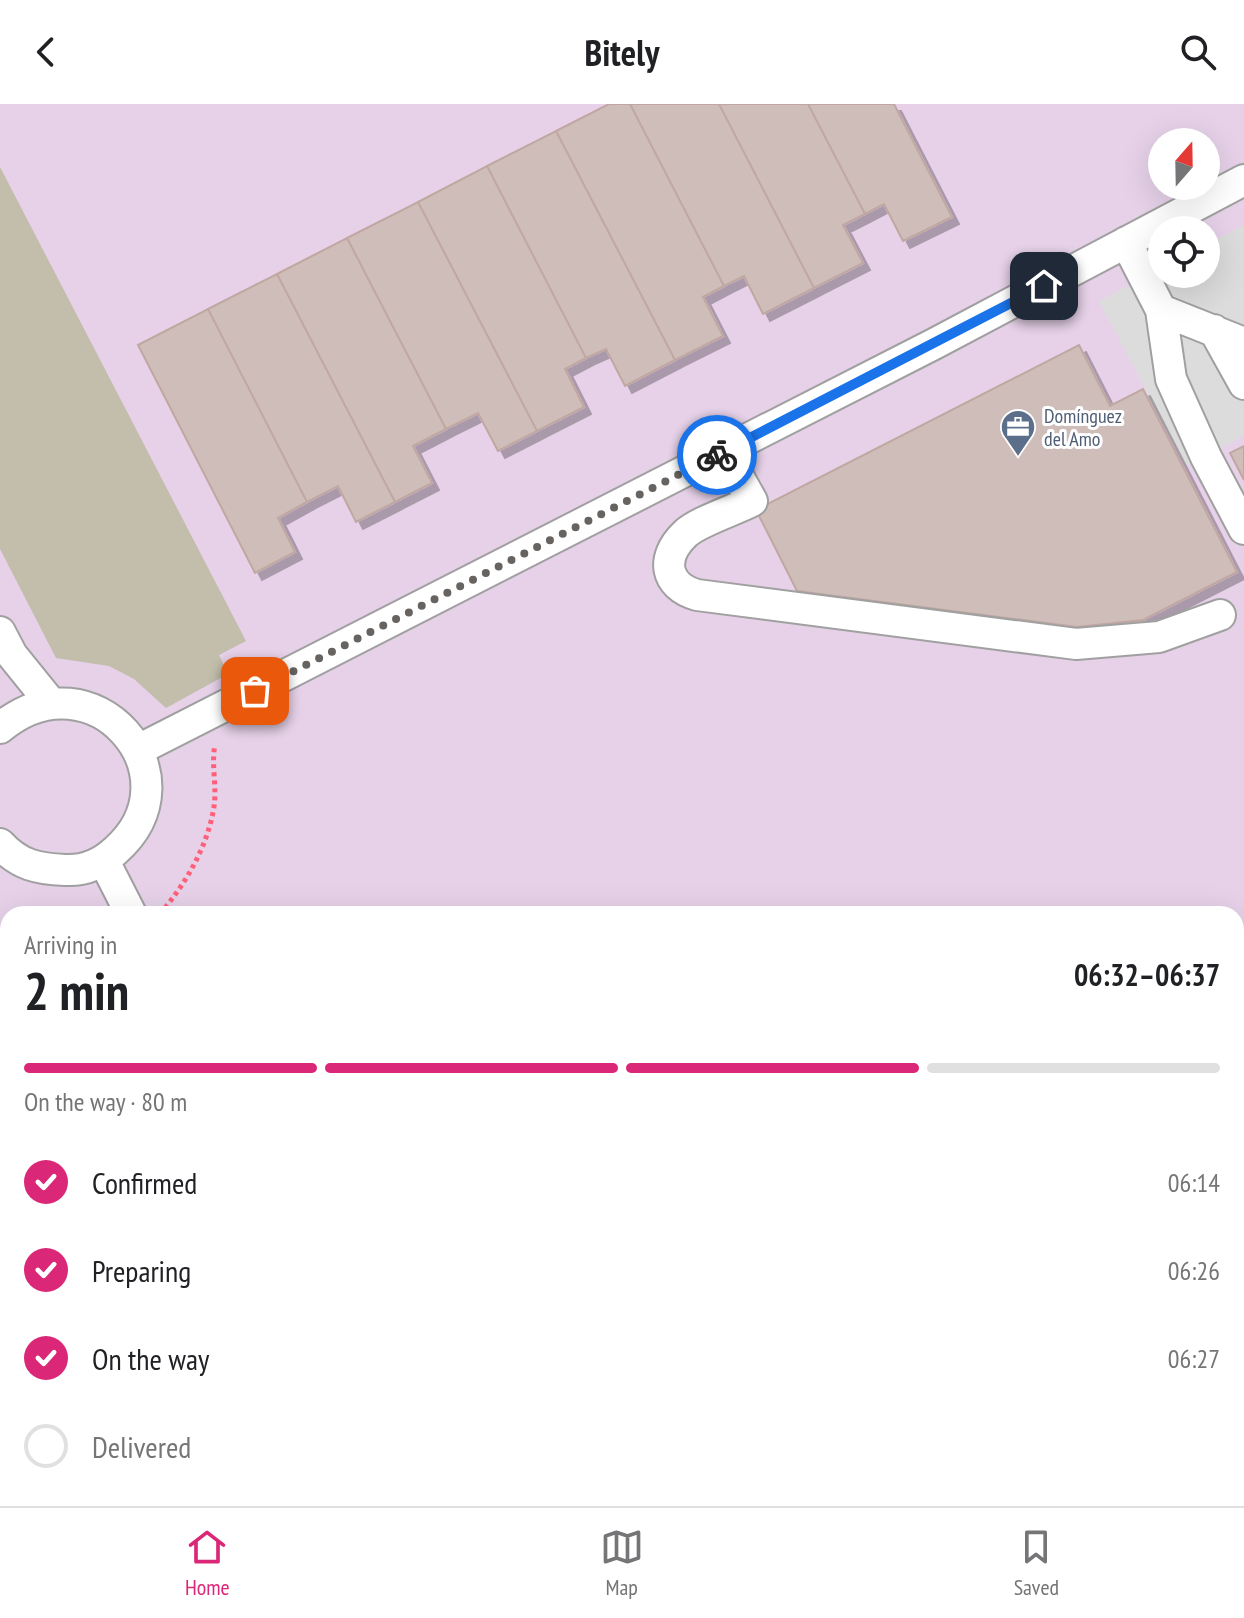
<!DOCTYPE html>
<html lang="en">
<head>
<meta charset="utf-8">
<style>
	:root { --surface:#fff; --page:#f6f6f6; --text:#202124; --muted:#757577; --line:#e0e0e0; --accent:#db2777 }
	body { margin:0; font-family:"PT Sans Narrow",sans-serif; background:var(--page); color:var(--text); height:100vh; display:flex; flex-direction:column; font-size:30px; white-space:nowrap }
	* { box-sizing:border-box; margin:0 }
	p { font-size:26px; color:var(--muted) }
	.icon { flex:none; width:44px; height:44px; fill:none; stroke:currentColor; stroke-width:2; stroke-linecap:round; stroke-linejoin:round }
	.map { position:relative; flex:1; overflow:hidden }
	.panel { position:absolute; left:0px; top:802px; width:1244px; height:600px; display:flex; flex-direction:column; background:var(--surface); border-radius:24px 24px 0 0; box-shadow:0 8px 32px #0002 }
	.panel>* { flex:none }
	.needle { width:52px; rotate:20deg }
	.tools { position:absolute; left:1148px; top:24px; display:grid; gap:16px }
	.tools a { display:grid; place-items:center; width:72px; height:72px; border-radius:50%; background:var(--surface); box-shadow:0 8px 32px #0002; font-size:40px }
	.pin { position:absolute; display:grid; place-items:center; width:68px; height:68px; color:#fff; margin:-34px; border-radius:16px; box-shadow:0 4px 12px #0006 }
	.courier { position:absolute; display:grid; place-items:center; width:80px; height:80px; margin:-40px; border:6px solid #1a73e8; border-radius:50%; background:#fff; color:#222; box-shadow:0 2px 10px #0007 }
	.head em { font-style:normal; font-weight:700 }
	.head div { display:flex; flex-direction:column-reverse }
	.head { display:flex; align-items:center; justify-content:space-between; height:136px; padding:0 24px }
	h1 { font-size:52px; font-weight:700; line-height:60px }
	.bar { display:grid; grid-template-columns:repeat(4,1fr); gap:12px 8px; align-content:center; height:96px; padding:0 24px }
	.bar i { height:10px; border-radius:6px; background:var(--line) }
	.bar .active { background:var(--accent) }
	.bar p { grid-column:span 4 }
	ol { padding:0 24px; list-style:none }
	li { display:flex; align-items:center; gap:24px; height:88px }
	li p { margin-inline-start:auto }
	li .icon { padding:8px; border-radius:50%; background:var(--accent); color:#fff; stroke-width:4 }
	li:last-child { color:var(--muted) }
	li i { width:44px; height:44px; border:4px solid var(--line); border-radius:50% }
	header { display:flex; justify-content:space-between; align-items:center; height:104px; padding:0 24px; background:var(--surface); font-size:36px; font-weight:700 }
	.menu { display:flex; justify-content:space-around; align-items:center; height:112px; border-top:2px solid var(--line); background:var(--surface); font-size:22px; color:var(--muted) }
	.menu a { display:grid; justify-items:center; gap:4px }
	.menu .active { color:var(--accent) }
	.map>svg:first-child { display:block }
	.industrial { fill:#e6d1e8; fill-rule:evenodd }
	.construction { fill:#c3bdab }
	.parking { fill:#dcdcdc }
	.building { fill:#cebdb9; stroke:#c1a7a1; stroke-width:2; filter:url(#shadow) }
	.lines { fill:none; stroke-linecap:round; stroke-linejoin:round }
	.minor-casing { stroke:#a0a0a0; stroke-width:34 }
	.highway-casing { stroke:#e51492; stroke-width:48 }
	.path { stroke:#ff6079; stroke-width:5; stroke-dasharray:4 4; stroke-linecap:butt }
	.minor { stroke:#fff; stroke-width:30 }
	.highway { stroke:#ee80b1; stroke-width:44 }
	.done { stroke:#666361; stroke-width:8; stroke-dasharray:0 14.4 }
	.route { stroke:#1a73e8; stroke-width:10 }
	.labels { text-anchor:middle; dominant-baseline:central; stroke-width:6; stroke-linejoin:round; paint-order:stroke }
	.service-label { font-size:20px; fill:#4e5e75; stroke:#fff; text-anchor:start }
</style>
</head>
<body>
<header><svg class="icon" aria-label="back" viewBox="0 0 24 24"><path d="M15 5l-7 7 7 7"/></svg>Bitely<svg class="icon" aria-label="search" viewBox="0 0 24 24"><circle cx="10" cy="10" r="6"/><path d="M15 15l6 6"/></svg></header>
<div class="map">
<svg width="1244" height="1402" viewBox="0 0 1244 1402">
	<defs>
		<filter id="shadow"><feDropShadow dx="7" dy="7" stdDeviation="0" flood-color="#0004"/></filter>
	</defs>
	<rect width="100%" height="100%" fill="#eee6e0"/>
	<path class="industrial" d="M0,0h1244v1057h-8v-247h-1228v191l-8,1zM1162,38h44v44h-44zM1162,126h44v44h-44z"/>
	<path class="construction" d="M0,63l246,474 -27,14 9,19 -62,34 -32,-29 -25,-13 -53,-8 -56,-109z"/>
	<path class="parking" d="M1244,121v211l-58,30 -87,-165 63,-33v6h44v-29z"/>
	<path class="building" d="M609,0h21l94,182 -21,11 20,39 -48,24 -119,-229z
		M630,0h89l95,184 -51,26 -19,-38 -20,10z
		M719,0h89l57,110 -22,11 20,38 -49,25z
		M808,0h86l58,113 -49,24 -19,-37 -19,10z
		M556,27l119,229 -50,26 -19,-37 -20,9 -99,-192z
		M487,62l99,192 -21,11 19,38 -47,24 -119,-229z
		M418,98l119,229 -39,20 -20,-38 -32,16 -99,-191z
		M347,134l99,191 -33,17 19,37 -37,19 -118,-228z
		M277,170l118,228 -39,20 -18,-36 -31,16 -99,-193z
		M208,205l99,193 -29,16 17,34 -40,21 -117,-228z
		M1079,241l31,61 33,-17 94,183 -94,48 -66,7 -280,-36 -41,-81z
		M1244,342v34l-14,-27z"/>
	<g class="lines">
		<defs>
			<path id="minor" d="M1126,138l35,68 10,69 35,78 38,72
				M1161,206l83,33
				M1214,226l30,54
				M724,347l28,50c-17,9 -55,21 -67,33 -25,24 -20,52 12,61l379,49 83,-7 61,-22
				M0,528l12,23 38,47
				M0,624c93,-78 201,48 115,123 -14,13 -31,20 -50,19 -27,-1 -46,-5 -65,-26
				M138,646l796,-406 310,-164
				M104,757l27,53
				M0,1066l8,-2
				M0,1093l8,1
				M1236,1117h8
				M0,1357h8
				M1236,1385h8
				M0,1388h8
				M138,1394l189,8
				M764,1402l157,-8"/>
			<path id="highway" d="M0,1138l8,1
				M0,1188h8
				M1236,1206h8
				M0,1266l8,1
				M1236,1294h8
				M0,1301h8"/>
		</defs>
		<use href="#minor" class="minor-casing"/>
		<use href="#highway" class="highway-casing"/>
		<path class="path" d="M160,810c26,-31 47,-66 54,-107 3,-20 -3,-44 1,-62"/>
		<use href="#minor" class="minor"/>
		<use href="#highway" class="highway"/>
	</g>
	<g class="lines">
		<path class="done" d="M255,587l462,-236"/>
		<path class="route" d="M717,351l327,-169"/>
	</g>
	<defs>
		<symbol id="office-pin" viewBox="-11 -11 22 30"><path d="M0 17L-7.5 6A9.5 9.5 0 1 1 7.5 6Z" fill="#5c6f8a" stroke="#fff"/><path d="M-6-3h4V-5.5h4V-3h4V5H-6ZM-1-4.5V-3h2v-1.5ZM-6 0V1H6V0Z" fill="#fff"/></symbol>
	</defs>
	<g fill-rule="evenodd">
		<use href="#office-pin" x="998" y="303" width="40" height="54"/>
	</g>
	<g class="labels">
		<g class="service-label">
			<text x="1044" y="312">Domínguez<tspan x="1044" dy="23">del Amo</tspan></text>
		</g>
	</g>
</svg>
<div class="tools">
<a><svg class="needle" viewBox="-14 -14 28 28"><path d="M0-13l5 13h-10z" fill="#e53935"/><path d="M0 13l5-13h-10z" fill="#757577"/></svg></a>
<a><svg class="icon" aria-label="locate" viewBox="0 0 24 24"><circle cx="12" cy="12" r="6"/><path d="M12 2v4M12 18v4M2 12h4M18 12h4"/></svg></a>
</div>
<div class="pin" style="left:255px;top:587px;background:#ea580c"><svg class="icon" aria-label="bag" viewBox="0 0 24 24"><path d="M5 8h14l-1 12H6zM9 8a3 3 0 0 1 6 0"/></svg></div>
<div class="pin" style="left:1044px;top:182px;background:#1f2937"><svg class="icon" aria-label="home" viewBox="0 0 24 24"><path d="M3 11l9-7 9 7M6 9v11h12V9"/></svg></div>
<div class="courier" style="left:717px;top:351px"><svg class="icon" aria-label="bike" viewBox="0 0 24 24"><circle cx="6" cy="16" r="4"/><circle cx="18" cy="16" r="4"/><path d="M6 16l4-8h5l3 8M10 8l3 8H6M13 5h3"/></svg></div>
<section class="panel">
<div class="head"><div><h1>2 min</h1><p>Arriving in</p></div><em>06:32–06:37</em></div>
<div class="bar"><i class="active"></i><i class="active"></i><i class="active"></i><i></i><p>On the way · 80 m</p></div>
<ol>
<li><svg class="icon" aria-label="check" viewBox="0 0 24 24"><path d="M5 12l5 5 9-10"/></svg>Confirmed<p>06:14</p></li>
<li><svg class="icon" aria-label="check" viewBox="0 0 24 24"><path d="M5 12l5 5 9-10"/></svg>Preparing<p>06:26</p></li>
<li><svg class="icon" aria-label="check" viewBox="0 0 24 24"><path d="M5 12l5 5 9-10"/></svg>On the way<p>06:27</p></li>
<li><i></i>Delivered</li>
</ol>
</section>
</div>
<nav class="menu">
<a class="active"><svg class="icon" aria-label="home" viewBox="0 0 24 24"><path d="M3 11l9-7 9 7M6 9v11h12V9"/></svg>Home</a>
<a><svg class="icon" aria-label="map" viewBox="0 0 24 24"><path d="M3 6l6-2 6 2 6-2v14l-6 2-6-2-6 2zM9 4v14M15 6v14"/></svg>Map</a>
<a><svg class="icon" aria-label="saved" viewBox="0 0 24 24"><path d="M7 4h10v16l-5-4-5 4z"/></svg>Saved</a>
</nav>
</body>
</html>
